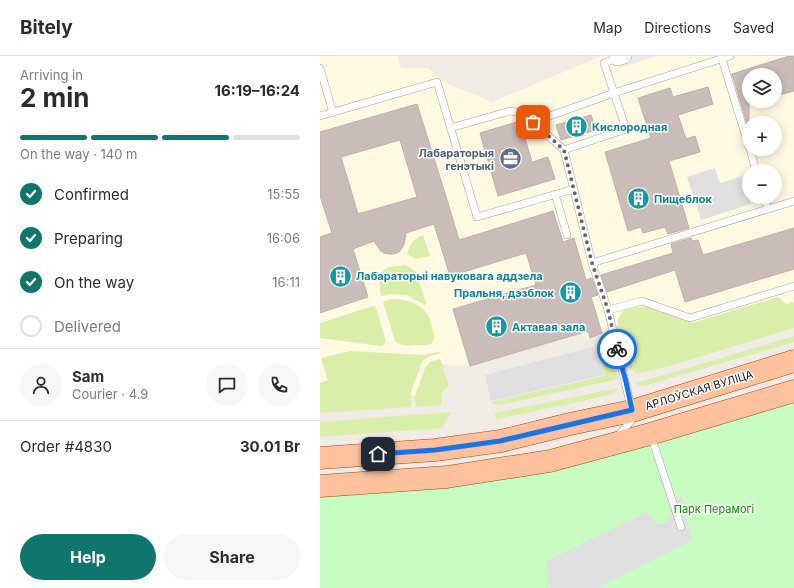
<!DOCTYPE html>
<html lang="en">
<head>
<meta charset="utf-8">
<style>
	:root { --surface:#fff; --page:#f7f7f7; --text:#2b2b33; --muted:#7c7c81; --line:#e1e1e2; --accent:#0f766e }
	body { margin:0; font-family:Inter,sans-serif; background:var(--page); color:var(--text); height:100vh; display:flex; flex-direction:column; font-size:15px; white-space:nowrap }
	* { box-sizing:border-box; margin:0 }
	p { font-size:13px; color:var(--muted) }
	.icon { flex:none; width:22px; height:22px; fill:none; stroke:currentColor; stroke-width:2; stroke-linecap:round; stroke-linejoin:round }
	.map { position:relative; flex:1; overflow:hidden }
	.sheet { display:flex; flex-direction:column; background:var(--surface); width:320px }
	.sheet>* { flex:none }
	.tools { position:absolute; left:422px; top:12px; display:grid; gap:8px }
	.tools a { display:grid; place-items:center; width:40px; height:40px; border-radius:50%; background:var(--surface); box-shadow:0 2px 10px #0003; font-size:20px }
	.pin { position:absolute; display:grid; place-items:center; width:34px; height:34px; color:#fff; margin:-17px; border-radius:8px; box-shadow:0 2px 6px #0006 }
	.courier { position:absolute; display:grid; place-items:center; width:40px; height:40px; margin:-20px; border:3px solid #1a73e8; border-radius:50%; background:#fff; color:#222; box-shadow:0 1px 5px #0007 }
	.summary em { font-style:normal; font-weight:700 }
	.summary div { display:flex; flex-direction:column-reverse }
	.summary { display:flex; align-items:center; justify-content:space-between; height:68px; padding:0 20px }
	h1 { font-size:26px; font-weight:700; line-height:30px }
	.bar { display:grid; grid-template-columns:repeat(4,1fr); gap:6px 4px; align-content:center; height:48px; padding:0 20px }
	.bar i { height:5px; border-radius:3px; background:var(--line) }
	.bar .current { background:var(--accent) }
	.bar p { grid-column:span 4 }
	.line { display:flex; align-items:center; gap:10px; padding:0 20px; border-top:1px solid var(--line) }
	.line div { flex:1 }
	.round { display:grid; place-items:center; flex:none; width:42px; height:42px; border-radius:21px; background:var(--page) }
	ol { padding:0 20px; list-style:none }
	li { display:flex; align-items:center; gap:12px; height:44px }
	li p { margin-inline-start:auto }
	li .icon { padding:4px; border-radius:50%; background:var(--accent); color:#fff; stroke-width:4 }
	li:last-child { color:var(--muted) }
	li i { width:22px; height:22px; border:2px solid var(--line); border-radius:50% }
	.action { display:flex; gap:8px; margin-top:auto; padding:8px 20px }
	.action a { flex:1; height:46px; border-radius:24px; background:var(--accent); color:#fff; font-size:16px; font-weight:700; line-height:46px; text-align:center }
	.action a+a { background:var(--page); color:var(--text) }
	header { display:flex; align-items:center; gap:24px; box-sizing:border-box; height:56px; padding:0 20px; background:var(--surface); border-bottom:1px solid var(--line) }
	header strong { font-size:19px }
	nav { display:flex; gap:22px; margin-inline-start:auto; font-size:14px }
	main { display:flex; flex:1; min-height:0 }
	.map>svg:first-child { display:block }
	.education { fill:#fff9e1; fill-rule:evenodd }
	.grass { fill:#d9eea9 }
	.park { fill:#c8fdc2 }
	.parking { fill:#e0e0e0 }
	.building { fill:#c9bcb9; stroke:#c4aea7; fill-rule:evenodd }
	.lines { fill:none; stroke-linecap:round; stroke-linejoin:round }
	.service-casing { stroke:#a4a4a4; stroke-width:8 }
	.minor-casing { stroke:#a4a4a4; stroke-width:16 }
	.primary-casing { stroke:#9c4a00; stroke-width:23 }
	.service { stroke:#fff; stroke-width:7 }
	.minor { stroke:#fff; stroke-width:15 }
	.primary { stroke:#ffc19d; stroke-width:22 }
	.done { stroke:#696765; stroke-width:4; stroke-dasharray:0 7.2 }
	.route { stroke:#1a73e8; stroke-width:5 }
	.labels { text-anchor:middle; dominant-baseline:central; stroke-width:3; stroke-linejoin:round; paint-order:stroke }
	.culture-label { font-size:11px; font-weight:bold; fill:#0d838f; stroke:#fff; text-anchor:start }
	.service-label { font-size:11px; font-weight:bold; fill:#4e5e75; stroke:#fff; text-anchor:end }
	.street-label { font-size:11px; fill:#202020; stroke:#fff }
	.park-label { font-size:11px; fill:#148705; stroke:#fff }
</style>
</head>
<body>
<header>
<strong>Bitely</strong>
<nav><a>Map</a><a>Directions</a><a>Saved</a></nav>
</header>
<main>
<section class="sheet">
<div class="summary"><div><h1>2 min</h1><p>Arriving in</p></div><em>16:19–16:24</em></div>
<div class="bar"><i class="current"></i><i class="current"></i><i class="current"></i><i></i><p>On the way · 140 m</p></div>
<ol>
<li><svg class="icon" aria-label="check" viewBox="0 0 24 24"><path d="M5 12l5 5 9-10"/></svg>Confirmed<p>15:55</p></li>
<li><svg class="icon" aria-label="check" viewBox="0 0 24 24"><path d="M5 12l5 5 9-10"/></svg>Preparing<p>16:06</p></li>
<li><svg class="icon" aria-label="check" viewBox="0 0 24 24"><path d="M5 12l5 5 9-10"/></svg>On the way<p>16:11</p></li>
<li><i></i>Delivered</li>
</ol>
<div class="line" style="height:72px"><a class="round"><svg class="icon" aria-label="person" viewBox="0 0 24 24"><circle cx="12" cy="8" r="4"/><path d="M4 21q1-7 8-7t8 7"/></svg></a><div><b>Sam</b><p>Courier · 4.9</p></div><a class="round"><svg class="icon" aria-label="chat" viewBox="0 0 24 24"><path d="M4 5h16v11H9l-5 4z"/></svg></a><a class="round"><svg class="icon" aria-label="phone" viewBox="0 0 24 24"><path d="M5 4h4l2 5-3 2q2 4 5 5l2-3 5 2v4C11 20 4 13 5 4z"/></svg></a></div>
<div class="line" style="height:52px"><div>Order #4830</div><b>30.01 Br</b></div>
<div class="action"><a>Help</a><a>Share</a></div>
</section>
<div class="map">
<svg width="474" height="532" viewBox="0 0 474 532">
	<rect width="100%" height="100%" fill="#f1ebe6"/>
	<path class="education" d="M0,0h77l4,12h27l18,15 46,19 110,-46h15l4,12 35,-12h138v272l-121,37 -41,-45 -26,8v4l-18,6h-3l-5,-5 -110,33 -35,-2 -11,31 -104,5zM429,19h26v26h-26zM429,67h26v26h-26zM429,115h26v26h-26z"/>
	<path class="grass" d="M103,179l7,21 -14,3 -9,-5c3,-11 6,-14 16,-19z
		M86,209l10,7 10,31 -1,2 -18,-10 -16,-1 -10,2c-2,-8 -3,-26 8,-29 6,-1 12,-1 17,-2z
		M458,241l8,7 8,-2v26l-121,37 -36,9 -7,-6 -12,-44v-6l6,-8 13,-3h10l45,16z
		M74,243c12,0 30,6 35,18 2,5 3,10 4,15 1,4 2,9 -2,12 -4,2 -11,1 -15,1 -8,1 -15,2 -21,-4l-12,-39 4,-2z
		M55,250l2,5 9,31 -4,4 -62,-8v-15l50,-16z
		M474,280v6l-150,44 -6,-1 -3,-2 43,-12z
		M30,295l73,4 15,-3 4,1c-7,2 -16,3 -20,9l-11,30v15l-91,6v-30l8,-3 -7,-22z
		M120,303l9,27 -8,8 1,11 -23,2 -3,-2 -1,-7 1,-5 9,-25 5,-6z
		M288,305h4l6,17 -3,2 -115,25 -7,-1 -2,-2 114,-26 -3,-8 2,-4z
		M298,332l-4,5 -5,2 -22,5 -90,19 -2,-2v-4z
		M131,356l-9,16 -122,9v-15z"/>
	<path class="park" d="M474,347v185h-474v-94l345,-53z"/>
	<path class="parking" d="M395,112l5,15 22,-7 9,28 -50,16 -14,-43z
		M273,291l11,28 -113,26 -6,-26z
		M361,438l11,47 -94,47h-48l-4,-27 101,-49 10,12h6l6,-6 2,-4 2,-14z"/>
	<path class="building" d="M469,0h5v35l-19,5v-21h-26v52h-1l-16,-53z
		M388,31l5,17 -35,11 8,24 9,-3 5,16 -31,9 20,67 -21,6 -3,-7 -22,6 -2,-6 -13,4 -23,-79 46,-14 -13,-40 32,-10 3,9z
		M97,48l32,102 10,34 94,-29 10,31 11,-4 12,42 6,-2 6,17 -7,2 11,36 -12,5 -2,-7 -118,35 -17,-57 83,-24 -10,-32 -76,23 -16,-52 -28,9 -2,11 -2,4 -3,4 -5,2h-5l-5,-1 -4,-3 -6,-9 -21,8 15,48 -48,16v-76l12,-4 -12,-37v-64zM80,84l17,57 -59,17 -17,-57z
		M271,59l5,15 -35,10 -5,-15z
		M200,65l12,41 16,-5 7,22 -57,17 -18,-63z
		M474,172v41l-109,33 -10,-32 -68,22 -6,-17 72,-22 -2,-9 20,-6 1,3 6,-1 5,15z"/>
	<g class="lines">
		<defs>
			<path id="service" d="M402,3l27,88
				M0,12l13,45
				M0,60l117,-34 40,135 97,-28
				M213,66l81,-29 116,-37
				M130,72l60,-17 13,2 41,37 28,113 16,47 24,101 -1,10 -14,16
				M430,93l6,22
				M244,94l62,-21 -22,-66 13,-5
				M235,138l12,41
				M444,141l4,12
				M272,207l202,-62
				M288,254l34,-9 48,17 104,-32
				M331,380l30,91"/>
			<path id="minor" d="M297,2l7,-2"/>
			<path id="primary" d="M0,402l115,-8 66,-9 69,-17 62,-13 162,-50
				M0,430l127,-9 103,-16 100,-27 144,-43"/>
		</defs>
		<use href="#service" class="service-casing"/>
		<use href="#minor" class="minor-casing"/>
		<use href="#primary" class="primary-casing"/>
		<use href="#service" class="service"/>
		<use href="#minor" class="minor"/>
		<use href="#primary" class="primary"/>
	</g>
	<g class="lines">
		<path class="done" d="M213,66l31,28 28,113 16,47 9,39"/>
		<path class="route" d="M58,398l57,-4 65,-9 132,-31 -6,-28 -9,-33"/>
	</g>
	<defs>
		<symbol id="building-disc" viewBox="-11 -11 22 22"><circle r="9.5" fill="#0f9aa8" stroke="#fff"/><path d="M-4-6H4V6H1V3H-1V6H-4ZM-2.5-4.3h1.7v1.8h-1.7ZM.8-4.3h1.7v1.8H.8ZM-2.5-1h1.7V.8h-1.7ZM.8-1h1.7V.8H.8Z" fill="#fff"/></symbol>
		<symbol id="office-disc" viewBox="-11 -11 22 22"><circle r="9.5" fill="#5c6f8a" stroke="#fff"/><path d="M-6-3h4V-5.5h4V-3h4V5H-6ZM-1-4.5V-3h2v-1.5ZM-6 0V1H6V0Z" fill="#fff"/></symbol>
	</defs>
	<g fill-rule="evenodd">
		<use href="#building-disc" x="244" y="58" width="25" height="25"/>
		<use href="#office-disc" x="178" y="90" width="25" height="25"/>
		<use href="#building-disc" x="306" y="130" width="25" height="25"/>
		<use href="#building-disc" x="8" y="208" width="25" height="25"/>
		<use href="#building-disc" x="238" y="224" width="25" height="25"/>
		<use href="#building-disc" x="164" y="258" width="25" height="25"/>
	</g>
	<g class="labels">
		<g class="culture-label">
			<text x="272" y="71">Кислородная</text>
			<text x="334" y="143">Пищеблок</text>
			<text x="36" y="220">Лабараторыі навуковага аддзела</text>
			<text x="234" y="237" text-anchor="end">Пральня, дэзблок</text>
			<text x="192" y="271">Актавая зала</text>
		</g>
		<g class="service-label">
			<text x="174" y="97">Лабараторыя<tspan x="174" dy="13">генэтыкі</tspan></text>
		</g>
		<g class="street-label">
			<text transform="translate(379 334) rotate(-17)">АРЛОЎСКАЯ ВУЛІЦА</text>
		</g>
		<g class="park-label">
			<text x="394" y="453">Парк Перамогі</text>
		</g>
	</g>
</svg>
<div class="tools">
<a><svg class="icon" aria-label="layers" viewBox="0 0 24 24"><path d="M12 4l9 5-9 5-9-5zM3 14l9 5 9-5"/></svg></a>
<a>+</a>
<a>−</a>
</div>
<div class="pin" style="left:213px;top:66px;background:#ea580c"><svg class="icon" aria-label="bag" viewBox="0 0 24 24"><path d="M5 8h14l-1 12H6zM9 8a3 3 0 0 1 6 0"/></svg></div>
<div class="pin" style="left:58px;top:398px;background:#1f2937"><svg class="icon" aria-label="home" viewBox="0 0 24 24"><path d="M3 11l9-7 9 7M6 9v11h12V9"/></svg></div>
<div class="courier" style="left:297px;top:293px"><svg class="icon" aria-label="bike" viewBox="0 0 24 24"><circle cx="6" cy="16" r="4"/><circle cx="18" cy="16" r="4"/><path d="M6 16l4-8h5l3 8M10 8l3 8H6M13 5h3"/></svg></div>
</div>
</main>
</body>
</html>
